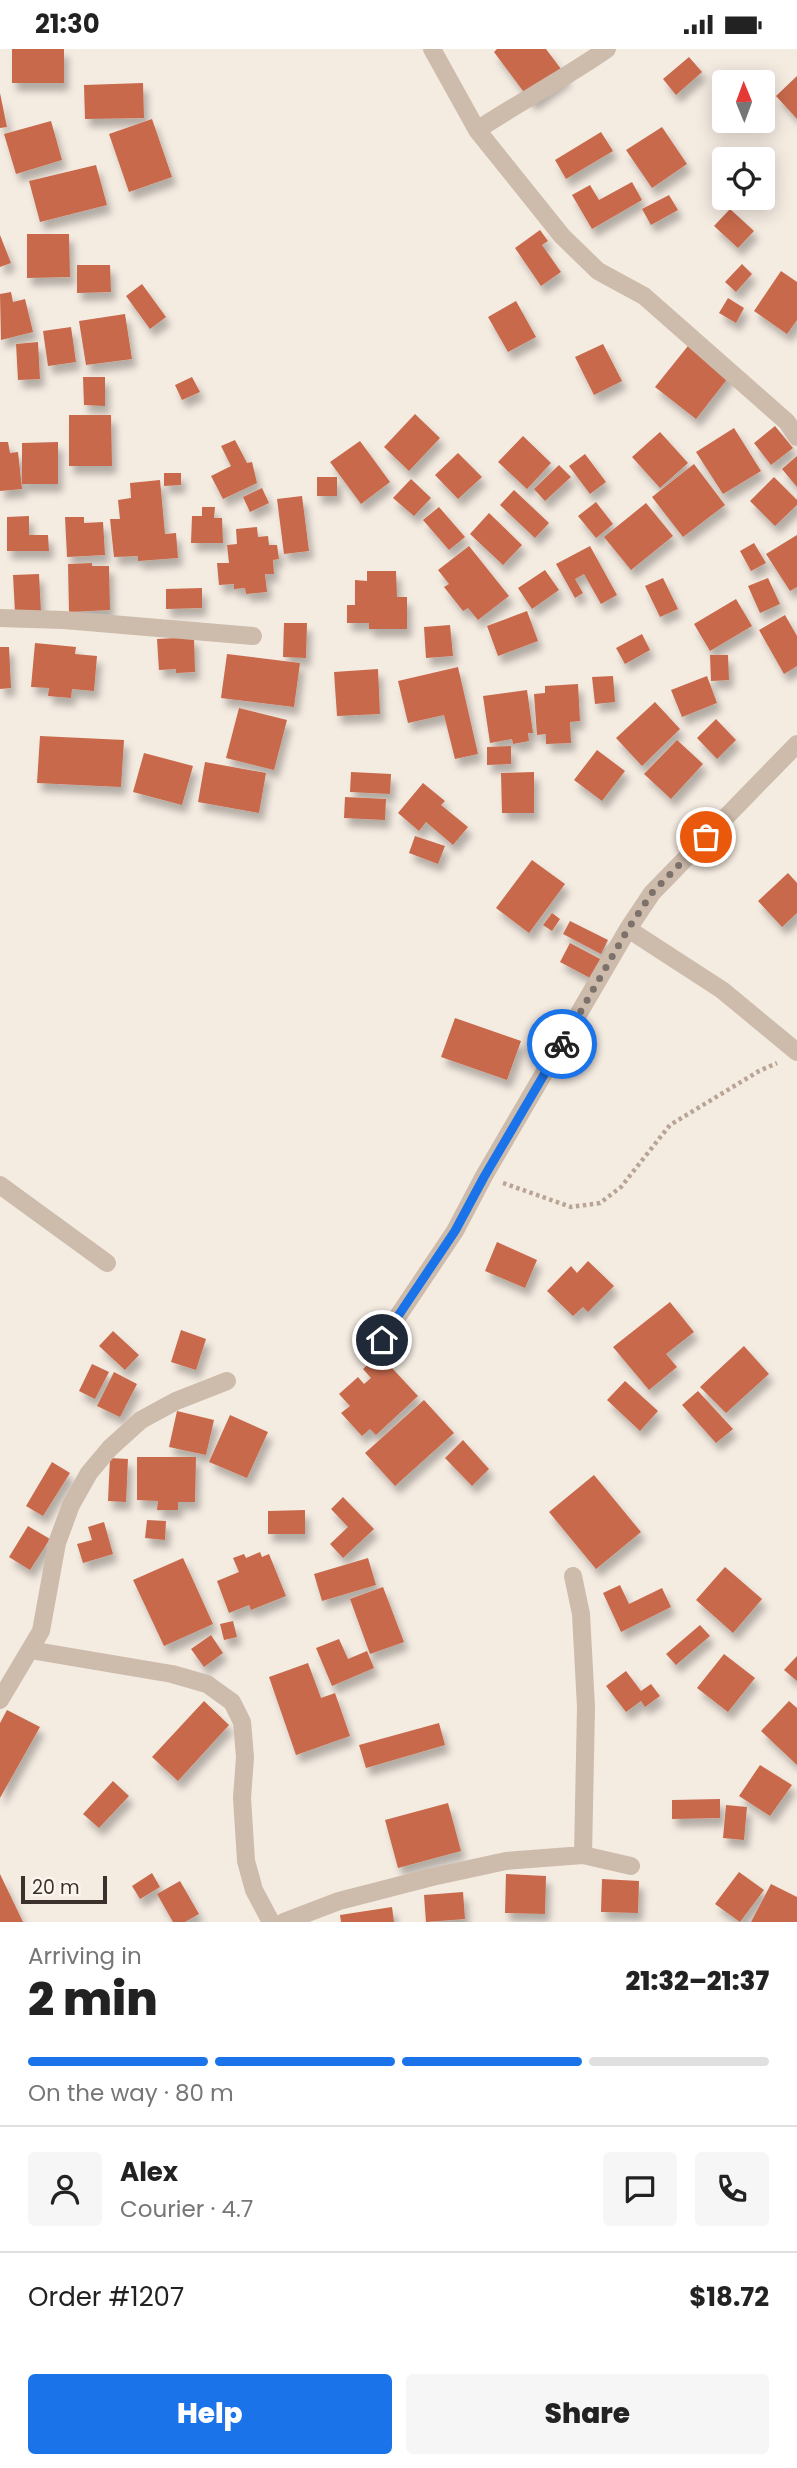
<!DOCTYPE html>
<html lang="en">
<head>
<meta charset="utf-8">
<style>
	:root { --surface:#fff; --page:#f6f6f6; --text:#222; --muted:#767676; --line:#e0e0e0; --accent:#1a73e8 }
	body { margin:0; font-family:Poppins,sans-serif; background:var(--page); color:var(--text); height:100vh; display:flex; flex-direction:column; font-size:26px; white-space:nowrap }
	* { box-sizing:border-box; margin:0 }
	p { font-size:23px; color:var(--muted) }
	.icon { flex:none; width:38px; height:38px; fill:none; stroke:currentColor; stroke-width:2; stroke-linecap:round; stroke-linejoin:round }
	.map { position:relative; height:1873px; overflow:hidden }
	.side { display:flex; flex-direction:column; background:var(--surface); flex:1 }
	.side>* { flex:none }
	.needle { width:46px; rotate:359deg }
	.fabs { position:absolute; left:712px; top:21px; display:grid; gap:14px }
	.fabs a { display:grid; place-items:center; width:63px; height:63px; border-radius:7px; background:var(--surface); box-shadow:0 4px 18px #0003; font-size:35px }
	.scale { position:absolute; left:21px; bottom:18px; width:86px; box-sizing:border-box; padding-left:7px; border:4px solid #3b302b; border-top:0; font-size:19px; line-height:24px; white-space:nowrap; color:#3b302b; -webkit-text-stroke:5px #fbf5ee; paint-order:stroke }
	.pin { position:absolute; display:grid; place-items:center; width:60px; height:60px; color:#fff; margin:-30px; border:4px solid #fff; border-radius:50%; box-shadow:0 2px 7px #0007 }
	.courier { position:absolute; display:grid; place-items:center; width:70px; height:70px; margin:-35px; border:5px solid #1a73e8; border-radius:50%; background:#fff; color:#222; box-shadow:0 2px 9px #0007 }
	.summary em { font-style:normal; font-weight:800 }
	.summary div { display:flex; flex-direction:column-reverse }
	.summary { display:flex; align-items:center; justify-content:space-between; height:119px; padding:0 28px }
	h1 { font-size:46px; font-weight:800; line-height:52px }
	.bar { display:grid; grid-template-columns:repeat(4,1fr); gap:10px 7px; align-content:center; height:84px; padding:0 28px }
	.bar i { height:9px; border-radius:5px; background:var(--line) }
	.bar .on { background:var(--accent) }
	.bar p { grid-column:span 4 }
	.line { display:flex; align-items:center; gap:18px; padding:0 28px; border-top:2px solid var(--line) }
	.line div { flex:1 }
	.round { display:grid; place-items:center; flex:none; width:74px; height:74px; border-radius:7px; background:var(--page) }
	.cta { display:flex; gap:14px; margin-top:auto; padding:14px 28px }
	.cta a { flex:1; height:80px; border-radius:7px; background:var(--accent); color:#fff; font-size:28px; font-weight:800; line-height:80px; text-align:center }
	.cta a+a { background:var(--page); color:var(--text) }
	.status { display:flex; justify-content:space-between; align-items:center; height:49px; padding:0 35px; background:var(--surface); direction:ltr }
	.status svg { height:19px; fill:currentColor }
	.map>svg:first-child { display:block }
	.building { fill:#c8694b; filter:url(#shadow) }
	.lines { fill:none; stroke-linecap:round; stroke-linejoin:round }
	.path { stroke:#b9a596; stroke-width:4.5; stroke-dasharray:3.5 3.5; stroke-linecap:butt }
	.street { stroke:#cdbbac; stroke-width:18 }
	.done { stroke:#7c716b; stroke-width:7; stroke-dasharray:0 12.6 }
	.route { stroke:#1a73e8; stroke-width:9 }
</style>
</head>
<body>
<div class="status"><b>21:30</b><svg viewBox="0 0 49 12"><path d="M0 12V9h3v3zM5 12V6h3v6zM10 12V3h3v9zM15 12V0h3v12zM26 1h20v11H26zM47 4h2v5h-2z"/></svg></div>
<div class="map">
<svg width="797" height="1873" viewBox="0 0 797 1873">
	<defs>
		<filter id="shadow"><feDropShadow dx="4.5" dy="8" stdDeviation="3.5" flood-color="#0004"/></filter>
	</defs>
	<rect width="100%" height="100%" fill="#f4ebe1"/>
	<path class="building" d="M12,0h52v34h-52z
		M497,0h49l21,28 -35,26 -38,-51z
		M689,8l13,15 -26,23 -13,-16z
		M797,27v43l-21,-23z
		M143,34l1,35 -59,1 -1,-34z
		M0,44l7,34 -7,1z
		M152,70l20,58 -43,15 -20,-58z
		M51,72l11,39 -46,14 -12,-40z
		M662,78l25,37 -35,24 -26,-38z
		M601,83l12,19 -47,28 -11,-19z
		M96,116l11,40 -67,17 -11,-41z
		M632,133l10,18 -50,29 -20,-34 18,-10 9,15z
		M669,146l9,15 -27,15 -9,-16z
		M730,160l24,22 -16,17 -24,-22z
		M540,181l8,11 -6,4 19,27 -20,14 -26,-38z
		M27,185h42l1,43 -43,1z
		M0,186l11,28 -11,4z
		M742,215l10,10 -16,18 -11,-10z
		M77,216h33l1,27 -34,1z
		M781,222l16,11v38l-10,14 -33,-23z
		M142,235l24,33 -16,12 -24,-33z
		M11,243l2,10 12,-3 8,33 -32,8 -1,-46z
		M728,249l16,10 -8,15 -17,-10z
		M516,252l20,36 -28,15 -20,-35z
		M125,265l7,45 -46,6 -7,-44z
		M71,278l5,35 -28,4 -5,-35z
		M692,292l40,32 -36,46 -41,-32z
		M38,293l2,37 -22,1 -2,-36z
		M603,295l19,37 -28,14 -19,-38z
		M83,328h22v29l-21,-1z
		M192,328l8,15 -18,8 -7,-15z
		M415,365l25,24 -31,33 -25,-24z
		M69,366h42l1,51h-43z
		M775,377l18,22 -22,17 -17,-22z
		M734,379l27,43 -38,23 -27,-42z
		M660,383l28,31 -28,25 -28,-31z
		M523,387l28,27 -24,26 -29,-27z
		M235,391l12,23 5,-1 5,21 -34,16 -12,-23 20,-10 -10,-20z
		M360,392l30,41 -29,22 -31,-42z
		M0,393h8l2,11 8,-1 4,37 -22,2z
		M58,393v42h-36v-41z
		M458,404l24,24 -24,22 -23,-24z
		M585,405l21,28 -16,12 -21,-28z
		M797,407v31l-15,-18z
		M694,415l31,41 -42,32 -31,-40z
		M559,416l12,12 -26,24 -11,-12z
		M164,424h17v12l-17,1z
		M317,428h20v19h-20z
		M774,428l23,23v5l-22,21 -25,-25z
		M411,430l20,19 -17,18 -21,-18z
		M160,431l5,54 11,-1 2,25 -40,3v-5l-24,1 -4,-38h10l-2,-19 13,-2 -1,-15z
		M262,439l7,15 -19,9 -7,-15z
		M514,441l35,33 -14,15 -35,-33z
		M302,447l7,55 -25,3 -7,-55z
		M596,453l17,22 -17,14 -18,-22z
		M646,454l27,33 -42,34 -27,-33z
		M202,458h13l-1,11h8l1,25h-32l1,-27h10z
		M439,458l26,30 -16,13 -26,-30z
		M489,464l33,32 -19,20 -33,-31z
		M29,467v19h19l1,16h-42v-34z
		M65,468h19v6l19,-1 2,33 -38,2z
		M257,478l1,10 10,-1 1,9h8l2,14 -6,1 1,14h-9l2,18 -21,2 -1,-6 -11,1v-5l-15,1 -2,-22h12l-2,-18 10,-1 -1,-15z
		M797,486v52l-7,4 -24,-37z
		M754,494l12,20 -15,8 -11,-20z
		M469,497l40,50 -31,24 -10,-12 -5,3 -19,-24 5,-3 -11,-14z
		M590,497l27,49 -16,9 -17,-30 -9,5 8,14 -8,5 -19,-34z
		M92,514v3h17l1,44 -41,2 -1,-48z
		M545,521l14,20 -27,19 -14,-21z
		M367,522h29l1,26h10v32h-38v-6h-22v-18h8v-25l12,1z
		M39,525l2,38 -26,1 -2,-38z
		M663,529l15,31 -18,8 -15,-31z
		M768,529l12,26 -20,9 -12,-27z
		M202,539v20l-36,1v-20z
		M736,550l16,27 -42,25 -16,-27z
		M527,562l11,30 -40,15 -11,-30z
		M785,566l12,21v30l-13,8 -25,-44z
		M284,574h23l-1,35 -23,-1z
		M450,576l3,31 -27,2 -2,-31z
		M642,585l8,16 -25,14 -9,-16z
		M194,588l1,35 -19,1v-4l-17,1 -2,-31z
		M35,594l41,4 -1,7 22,2 -3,35 -22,-2 -1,9 -23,-2 1,-8 -18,-1z
		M0,598h9l2,41 -11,1z
		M227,605l73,9 -6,44 -73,-9z
		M710,606h18l1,25 -18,1z
		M458,618l20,87 -23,5 -11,-44 -36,8 -10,-42z
		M378,620l2,45 -43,2 -3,-44z
		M613,627l2,26 -20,2 -3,-27z
		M707,627l10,27 -35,14 -11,-27z
		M578,635l2,37 -10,1 1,21 -25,1v-10l-9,1 -3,-41 11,-1v-7z
		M527,641l6,43h-5l1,8 -16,3 -1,-5 -22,4 -7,-47z
		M655,653l25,27 -38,37 -26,-28z
		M239,659l48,12 -13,50 -48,-12z
		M716,670l20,21 -19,19 -20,-21z
		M40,687l84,4 -3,47 -84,-4z
		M677,691l26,24 -32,35 -27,-25z
		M511,697v18l-24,1v-18z
		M597,701l28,21 -23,30 -28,-21z
		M144,704l49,13 -11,39 -49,-13z
		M205,713l61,11 -7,40 -61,-11z
		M351,723l40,2 -1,20 -40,-2z
		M534,723v41h-32l-1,-40z
		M423,734l22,18 -4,4 27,22 -15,18 -27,-23 -7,9 -21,-18z
		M345,748l41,2 -1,21 -41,-2z
		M415,787l30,10 -7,18 -29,-11z
		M532,811l33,24 -36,49 -33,-25z
		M788,824l9,10v30l-15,14 -24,-26z
		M552,864l8,6 -8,12 -9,-6z
		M570,872l38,19 -7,14 -38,-20z
		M570,894l32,17 -10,19 -32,-17z
		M455,969l66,23 -14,39 -66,-23z
		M497,1193l40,18 -12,28 -40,-17z
		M588,1212l26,25 -26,26 -5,-5 -10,9 -26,-25 24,-25 6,7z
		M670,1253l24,30 -28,22 11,13 -28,23 -36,-43z
		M181,1281l25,9 -10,31 -25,-8z
		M113,1282l26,24 -14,15 -26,-24z
		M744,1297l25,28 -43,39 -26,-26z
		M379,1305l39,42 -42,39 -6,-6 -8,7 -21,-23 9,-7 -11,-12 19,-17 6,7 7,-6 -8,-9z
		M92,1315l17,8 -14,27 -16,-8z
		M114,1323l23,12 -17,33 -23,-11z
		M625,1332l33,30 -18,20 -33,-31z
		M698,1342l35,38 -17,14 -34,-38z
		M424,1351l30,33 -59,53 -30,-33z
		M177,1362l37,9 -8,35 -37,-8z
		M230,1366l38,17 -21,46 -38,-16z
		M463,1391l26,29 -17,17 -27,-28z
		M137,1408h59l-1,45h-17v8h-21l1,-9 -21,-1z
		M110,1409l18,1 -2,43 -18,-1z
		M52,1413l18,11 -27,43 -17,-10z
		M594,1426l47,57 -45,37 -47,-57z
		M343,1448l31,32 -31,29 -13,-14 18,-17 -17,-18z
		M305,1461v24h-37v-23z
		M147,1471l19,1 -1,19 -20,-2z
		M104,1473l9,32 -30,9 -6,-19 15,-4 -4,-13z
		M28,1477l22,13 -20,31 -21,-13z
		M260,1503l2,5 7,-3 17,42 -35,14 -2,-5 -20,8 -12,-32 22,-9 -6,-14 11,-4 2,4z
		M183,1509l30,66 -49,22 -31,-66z
		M368,1509l8,27 -54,16 -8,-27z
		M725,1518l37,32 -29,34 -37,-33z
		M620,1536l9,19 33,-16 9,19 -50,25 -18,-39z
		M383,1538l21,55 -34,12 -20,-55z
		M233,1572l4,16 -13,3 -4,-16z
		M700,1576l10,11 -34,29 -10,-11z
		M211,1586l12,18 -19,14 -13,-18z
		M339,1590l9,20 19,-8 7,17 -42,18 -16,-38z
		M724,1605l31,24 -27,34 -31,-24z
		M797,1607v25l-13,-11z
		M308,1614l13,35 14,-5 15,43 -54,19 -27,-78z
		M626,1622l15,20 10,-7 9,12 -15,11 -4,-6 -15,11 -20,-26z
		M204,1652l25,24 -51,56 -26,-24z
		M789,1652l8,7v57l-36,-34z
		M7,1661l33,17 -40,71v-75z
		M439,1674l6,22 -79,23 -7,-23z
		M760,1716l32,20 -22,31 -31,-20z
		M113,1732l16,15 -30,32 -16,-14z
		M720,1750v19l-48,1v-19z
		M448,1754l13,48 -63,17 -13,-48z
		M726,1756l21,2 -3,33 -21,-2z
		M739,1823l25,18 -24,32 -25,-18z
		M152,1824l8,14 -20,12 -8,-13z
		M0,1825l23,48h-23z
		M506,1825l40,2 -1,38 -40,-1z
		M602,1830l37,2 -1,32 -37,-1z
		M180,1832l19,33 -14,8h-12l-16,-28z
		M771,1835l26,13v25h-46z
		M463,1843l2,27 -39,3 -2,-27z
		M392,1858l2,15h-53l-1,-7z"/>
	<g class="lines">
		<path class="path" d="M503,1134l68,24 29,-4 21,-16 49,-62 89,-54 18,-8"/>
		<path class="street" d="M432,0l45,81 85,106 36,35 46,25 143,126 10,15
			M477,81c43,-28 88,-52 130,-81
			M0,569l64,2 189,16
			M628,880l94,61 75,62
			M0,1136l107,78
			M382,1291l73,-109 29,-55 144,-247 24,-36 145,-149
			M573,1527l8,38 5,93 -3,148
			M30,1601l142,24 35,10 25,18 10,20 3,35 -3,41 4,63 8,29 17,32
			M0,1651l41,-69 16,-88 14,-38 18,-32 21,-25 31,-28 35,-19 51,-20
			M284,1873l55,-21 93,-24 74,-16 77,-6 48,11"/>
	</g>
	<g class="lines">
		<path class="done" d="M562,995l66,-115 24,-36 54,-56"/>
		<path class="route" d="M382,1291l73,-109 29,-54 78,-133"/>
	</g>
</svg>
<div class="fabs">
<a><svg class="needle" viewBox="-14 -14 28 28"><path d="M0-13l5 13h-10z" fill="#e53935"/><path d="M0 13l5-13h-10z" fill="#767676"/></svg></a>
<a><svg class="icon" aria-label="locate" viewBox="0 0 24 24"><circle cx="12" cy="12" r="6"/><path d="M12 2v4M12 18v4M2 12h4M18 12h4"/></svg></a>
</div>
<div class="scale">20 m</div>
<div class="pin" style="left:706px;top:788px;background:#ea580c"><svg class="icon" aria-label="bag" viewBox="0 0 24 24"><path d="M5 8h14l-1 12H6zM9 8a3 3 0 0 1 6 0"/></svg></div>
<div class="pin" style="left:382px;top:1291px;background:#1f2937"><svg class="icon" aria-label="home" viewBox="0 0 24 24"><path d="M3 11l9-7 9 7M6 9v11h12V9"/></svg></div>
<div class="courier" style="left:562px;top:995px"><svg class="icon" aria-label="bike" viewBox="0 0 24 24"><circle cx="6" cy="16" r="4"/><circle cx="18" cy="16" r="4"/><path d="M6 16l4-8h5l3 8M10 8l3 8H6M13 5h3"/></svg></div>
</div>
<section class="side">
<div class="summary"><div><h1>2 min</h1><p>Arriving in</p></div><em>21:32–21:37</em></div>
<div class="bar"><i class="on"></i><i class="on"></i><i class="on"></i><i></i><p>On the way · 80 m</p></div>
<div class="line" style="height:126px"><a class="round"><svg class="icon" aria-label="person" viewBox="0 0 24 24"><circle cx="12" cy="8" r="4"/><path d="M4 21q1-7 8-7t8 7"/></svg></a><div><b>Alex</b><p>Courier · 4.7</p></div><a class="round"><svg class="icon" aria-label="chat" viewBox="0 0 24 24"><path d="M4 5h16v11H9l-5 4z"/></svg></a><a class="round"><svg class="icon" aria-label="phone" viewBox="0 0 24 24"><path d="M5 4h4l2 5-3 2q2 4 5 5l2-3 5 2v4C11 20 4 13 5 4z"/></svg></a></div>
<div class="line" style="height:91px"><div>Order #1207</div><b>$18.72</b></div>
<div class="cta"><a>Help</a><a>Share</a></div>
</section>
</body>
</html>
